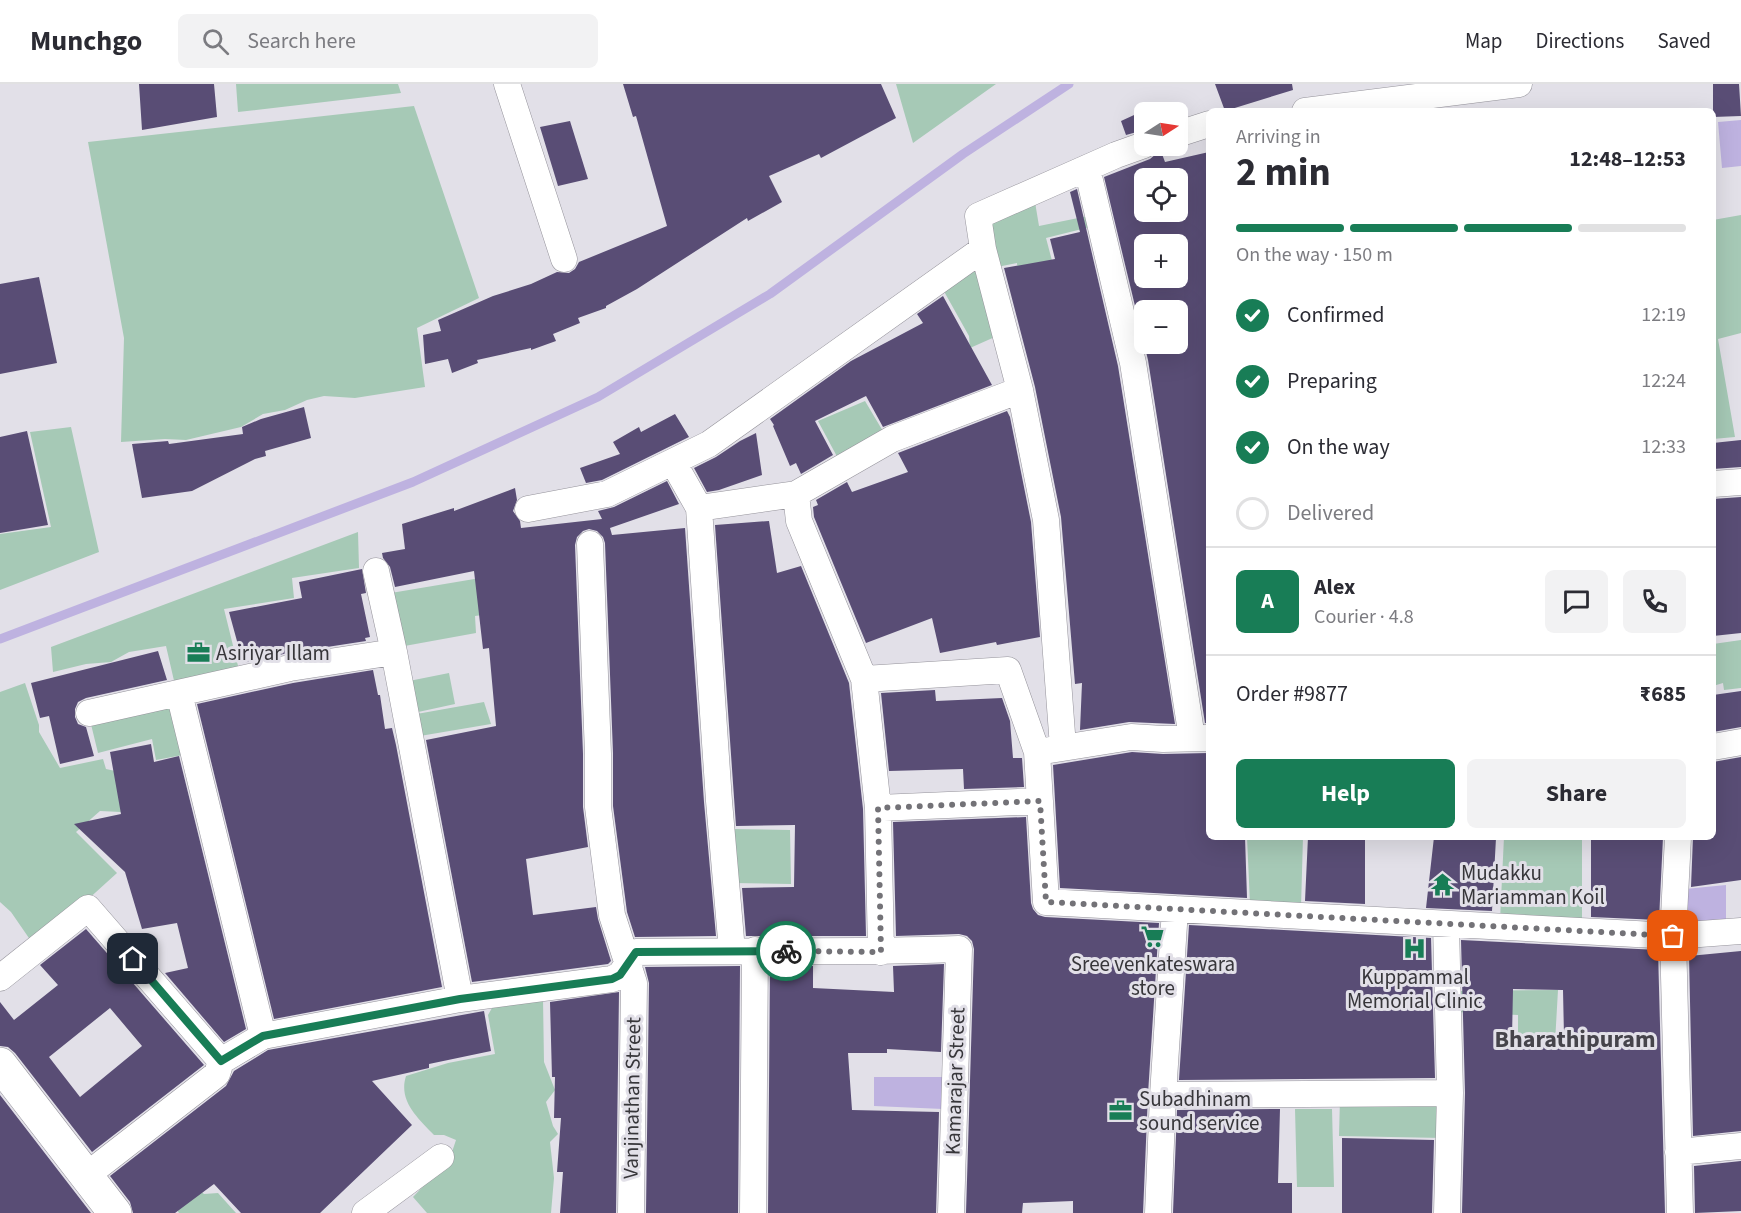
<!DOCTYPE html>
<html lang="en">
<head>
<meta charset="utf-8">
<style>
	:root { --surface:#fff; --page:#f2f2f3; --text:#2b2b33; --muted:#7c7c81; --line:#e1e1e2; --accent:#187d56 }
	body { margin:0; font-family:"Source Sans 3",sans-serif; background:var(--page); color:var(--text); height:100vh; display:flex; flex-direction:column; font-size:22px; white-space:nowrap }
	* { box-sizing:border-box; margin:0 }
	p { font-size:20px; color:var(--muted) }
	.icon { flex:none; width:33px; height:33px; fill:none; stroke:currentColor; stroke-width:2; stroke-linecap:round; stroke-linejoin:round }
	.map { position:relative; flex:1; overflow:hidden }
	.side { position:absolute; left:1206px; top:24px; width:510px; height:732px; display:flex; flex-direction:column; background:var(--surface); border-radius:9px; box-shadow:0 6px 24px #0002 }
	.side>* { flex:none }
	.needle { width:39px; rotate:78deg }
	.tools { position:absolute; left:1134px; top:18px; display:grid; gap:12px }
	.tools a { display:grid; place-items:center; width:54px; height:54px; border-radius:9px; background:var(--surface); box-shadow:0 6px 24px #0002; font-size:30px }
	.pin { position:absolute; display:grid; place-items:center; width:51px; height:51px; color:#fff; margin:-26px; border-radius:12px; box-shadow:0 3px 9px #0006 }
	.courier { position:absolute; display:grid; place-items:center; width:60px; height:60px; margin:-30px; border:4px solid #187d56; border-radius:50%; background:#fff; color:#222; box-shadow:0 2px 8px #0007 }
	.head em { font-style:normal; font-weight:700 }
	.head div { display:flex; flex-direction:column-reverse }
	.head { display:flex; align-items:center; justify-content:space-between; height:102px; padding:0 30px }
	h1 { font-size:39px; font-weight:700; line-height:45px }
	.bar { display:grid; grid-template-columns:repeat(4,1fr); gap:9px 6px; align-content:center; height:72px; padding:0 30px }
	.bar i { height:8px; border-radius:4px; background:var(--line) }
	.bar .on { background:var(--accent) }
	.bar p { grid-column:span 4 }
	.line { display:flex; align-items:center; gap:15px; padding:0 30px; border-top:2px solid var(--line) }
	.line div { flex:1 }
	.round { display:grid; place-items:center; flex:none; width:63px; height:63px; border-radius:9px; background:var(--page) }
	ol { padding:0 30px; list-style:none }
	li { display:flex; align-items:center; gap:18px; height:66px }
	li p { margin-inline-start:auto }
	li .icon { padding:6px; border-radius:50%; background:var(--accent); color:#fff; stroke-width:4 }
	li:last-child { color:var(--muted) }
	li i { width:33px; height:33px; border:3px solid var(--line); border-radius:50% }
	.primary-button { display:flex; gap:12px; margin-top:auto; padding:12px 30px }
	.primary-button a { flex:1; height:69px; border-radius:9px; background:var(--accent); color:#fff; font-size:24px; font-weight:700; line-height:69px; text-align:center }
	.primary-button a+a { background:var(--page); color:var(--text) }
	header { display:flex; align-items:center; gap:36px; box-sizing:border-box; height:84px; padding:0 30px; background:var(--surface); border-bottom:2px solid var(--line) }
	header strong { font-size:28px }
	nav { display:flex; gap:33px; margin-inline-start:auto; font-size:21px }
	.search { width:420px; height:54px; background:var(--page); display:flex; align-items:center; gap:15px; box-sizing:border-box; padding:0 21px; border-radius:9px; color:var(--muted); font-size:22px }
	.map>svg:first-child { display:block }
	.green { fill:#a6c9b6 }
	.water { fill:#beb2e0 }
	.lines { fill:none; stroke-linecap:round; stroke-linejoin:round }
	.stream { stroke:#beb2e0; stroke-width:9 }
	.building { fill:#594d75; fill-rule:evenodd }
	.street-casing { stroke:#95939b; stroke-width:27 }
	.secondary-casing { stroke:#95939b; stroke-width:34 }
	.street { stroke:#fff; stroke-width:26 }
	.secondary { stroke:#fff; stroke-width:33 }
	.done { stroke:#737277; stroke-width:6; stroke-dasharray:0 10.8 }
	.route { stroke:#187d56; stroke-width:8 }
	.labels { text-anchor:middle; dominant-baseline:central; stroke-width:6; stroke-linejoin:round; paint-order:stroke }
	.poi-label { font-size:21px; fill:#37363a; stroke:#e2e0e8; text-anchor:start }
	.street-label { font-size:21px; fill:#37363a; stroke:#e2e0e8 }
	.quarter-label { font-size:24px; font-weight:bold; fill:#46444b; stroke:#e2e0e8 }
</style>
</head>
<body>
<header>
<strong>Munchgo</strong>
<div class="search"><svg class="icon" aria-label="search" viewBox="0 0 24 24"><circle cx="10" cy="10" r="6"/><path d="M15 15l6 6"/></svg>Search here</div>
<nav><a>Map</a><a>Directions</a><a>Saved</a></nav>
</header>
<div class="map">
<svg width="1741" height="1129" viewBox="0 0 1741 1129">
	<rect width="100%" height="100%" fill="#e2e0e8"/>
	<path class="green" d="M236,0h162l3,9 -163,19z
		M896,0h100l-83,59z
		M414,22l65,192 -62,30 8,59 -70,11 -31,-2 -17,4 -22,10 -22,4 -22,13 -55,13 -21,-1 -44,3 3,-104 -36,-196z
		M1035,118l4,24 54,-11 5,10 -52,13 9,34 -37,7 -1,-16 -25,5 -10,-48z
		M1741,131v118l-23,6 17,98 -22,2v-219z
		M978,174l19,78 -27,12 -1,-12 -28,-50z
		M865,317l22,37 -46,26 -23,-43z
		M71,343l28,125 -99,38v-56l51,-7 -21,-95z
		M358,448l1,36 -67,10 2,20 -70,11 16,65 -65,11 -9,-39 -37,6 -18,10 -25,2 -33,8 -2,-25z
		M516,488l4,38 -45,6 1,17 -77,14 -8,-54z
		M1741,556v48l-17,2 -1,-7 -10,3v-42z
		M449,589l6,31 -46,10 -5,-32z
		M25,599l14,42v7l21,36 43,-9 3,10 23,5 6,32 -14,6 -21,-1 -24,21 41,41 -32,29 -54,39 -20,-29 -11,-10v-210z
		M173,616l15,54 -32,6 -4,-21 -54,14 -9,-37z
		M484,618l7,22 -77,13 -3,-22z
		M732,745l58,1 1,54 -58,-1z
		M1247,753h56l-2,70 -51,-3z
		M1504,753h78v88l-82,-5z
		M1558,906l-4,70 -36,2v-47l-62,-3 3,-21z
		M543,915l1,63 11,28 -9,12 7,24 5,8 -8,8 4,36 -3,35h-124l-14,-16 37,-39 6,-18 -12,-5h-10c-16,-17 -36,-34 -28,-59l42,-13 47,-9 -7,-39 4,-7z
		M1446,1012l-3,42 -104,-2 1,-38z
		M1295,1025h37l2,78h-37z
		M183,1092l21,18 14,-1 18,20h-57l-2,-3z"/>
	<path class="water" d="M1741,36v46l-19,2 -4,-46z
		M1726,801v44l-47,3 6,-43z
		M874,993h70l-1,32 -69,-3z"/>
	<g class="lines">
		<path class="stream" d="M0,555l413,-157 185,-85 172,-103 193,-140 106,-70"/>
	</g>
	<path class="building" d="M139,0h75l3,33 -75,13z
		M623,0h258l15,34 -75,40 -2,-4 -50,22 13,26 -34,19 -1,-3 -110,71 -31,17v2l-28,10 2,5 -27,11 3,7 -25,9v-2l-54,12 1,3 -26,10 -4,-14 -23,5 -2,-29 18,-4 -3,-11 55,-24 38,-12 26,-12 12,1 6,-4 4,-7 88,-36 -31,-110 -3,1z
		M1215,0h77l1,6 -68,21z
		M1713,0h26l2,32 -28,1z
		M1145,26l-1,20 -18,5 -5,-14z
		M570,37l18,58 -30,7 -18,-59z
		M1159,62l6,16 44,-10v571h-4l-57,-363 -44,-183 46,-18 6,-5zM1144,94h34v34h-34zM1144,160h34v34h-34zM1144,226h34v34h-34z
		M1077,105l41,177 57,358 -46,-2 -49,8 2,-47 -7,1 -14,-167 -26,-130 -31,-119 51,-9 -5,-20 30,-7 -10,-40z
		M39,193l18,86 -57,11v-90z
		M943,212l49,89 -109,42 -17,-31 -51,25 18,34 -32,19 -5,-11 -6,3 -17,-40 1,-1 -4,-6 81,-58 72,-38 -6,-9z
		M304,323l7,31 -46,13 1,5 -11,3 -63,32 -50,7 -10,-54 36,-3 1,3 74,-10 -1,-7 19,-8z
		M1007,327l3,6 21,105 9,115 -43,8 -1,-3 -56,11 -8,-35 -66,25 -52,-126 -1,-10 5,-2 -2,-5 31,-18 5,10 56,-20 -10,-19z
		M675,330l14,23 -87,43 -16,3 -6,-15 40,-14 -7,-12 26,-15 2,5z
		M27,347l21,94 -48,8v-96z
		M756,349l6,42 -43,15 -12,2 -13,-24 22,-11 24,-16z
		M1741,356v27l-28,2v-26z
		M667,397l12,23 -69,24 2,7 73,-7 19,274 12,134 -81,1 -8,-25 -14,-106v-53l-8,-210 -2,-6 -6,-6 -8,-2 -6,2 -6,6 -2,8 8,209v53l5,40 -62,12 7,56 63,-8 2,12 13,42 -3,3 -136,18 -46,-242 70,-14 -7,-78 -6,1 -9,-78 -79,16 -5,-20 -7,-9 -1,-5 23,-4 -3,-25 52,-16v3l61,-23 2,12 -4,11 7,10 1,7 81,-9 -4,-8 16,-4z
		M1741,413v136l-28,3v-137z
		M769,437l8,52 24,-7 48,117 14,126 3,127h-120l-4,-48 52,-1 1,-62 -59,1 -21,-301z
		M362,485l4,24 -5,1 9,43 -5,1 1,3 -78,12 -45,10 -14,-51 73,-14 -3,-16z
		M158,567l9,29 -81,18 -8,4 -3,7v8l3,7 8,3 8,29 -34,8 -11,-48 -9,2 -9,-35z
		M373,586l5,25h2l5,34 7,-1 4,17 46,242 -168,32 -77,-315 96,-21z
		M935,606l1,11 66,-3 8,23 3,37h9l2,29 -60,2 -1,-20 -74,2 -8,-78z
		M1741,607v36l-28,5v-37z
		M151,660l3,18 25,-6 67,273 -22,13 -59,-69 23,-5 -11,-45 -35,6 -17,-57 -51,-48 47,-10 -11,-62z
		M1132,668l31,2 46,-1v84h36l2,61 -187,-10 -7,-123z
		M1741,673v123l-50,7 2,-50h20v-75z
		M1026,733l5,86 2,6 5,6 7,2 114,6 -11,171 -5,119h-70v-12l-50,2 -1,10h-56l8,-264 -2,-8 -5,-5 -8,-2 -63,2 -3,-114z
		M1308,753h57v67l-60,-3z
		M1434,753l62,1 -4,73 -66,-3z
		M1591,753h72l-4,83 -68,-3z
		M1189,841l242,13 4,140 -256,2z
		M86,845l118,136 -112,87 -77,-99 -7,-6 -8,-1v-44l14,18 44,-35 -18,-20zM110,924l32,38 -62,51 -31,-40z
		M1461,856l197,10 7,263h-203l3,-120zM1513,905l50,1 1,46 -52,1z
		M1741,867v180l-48,5 -4,-180z
		M944,880l-3,88 -54,-3v4h-39l4,57 87,2 -3,101h-168l2,-247h43v22l81,4 -1,-26z
		M740,882l-2,247h-92l3,-230 -4,-16z
		M619,908l-3,221h-56l3,-41h-6l4,-54h-7l1,-41h-3l-2,-75z
		M484,927l7,40 -62,13v4l-57,13 40,44 -92,88h-79l-27,-29 -39,29h-42l-3,-11 -20,-26 116,-90 8,-15 34,-21z
		M0,1011l91,118h-91z
		M1280,1025l-2,74h14v30h-119l4,-103z
		M1342,1054l92,2 -2,73h-90z
		M1741,1077v50l-46,2 -1,-47z"/>
	<g class="lines">
		<defs>
			<path id="street" d="M507,0l57,175
				M1305,27l214,-27
				M1178,50l31,-10
				M1087,84l46,195 59,375
				M673,378l26,46
				M1713,400l28,-2
				M528,425l79,-15 102,-50 274,-195
				M590,460l8,210v53l14,108 22,68 -3,230
				M376,487l18,81 66,347
				M864,595l144,-9 29,82 94,-15 32,2 44,-1
				M179,609l84,343
				M89,629l201,-45 104,-16
				M1063,663l-17,-227 -26,-130 -37,-141 -5,-33 138,-61 28,-10
				M1713,663l28,-5
				M1037,668l9,150 627,34 68,-5
				M878,724l162,-7
				M1678,753l-5,99 7,277
				M1446,840l4,169 -3,120
				M732,867l-13,-150 -20,-293 97,-14
				M881,868l-3,-144 -14,-129 -65,-158 -3,-27 96,-55 128,-49
				M0,894l88,-70 133,153
				M1163,1011l287,-2
				M1678,1068l63,-6
				M87,1091l130,-101 4,-13 42,-25 197,-37 152,-20 8,-4 16,-23c108,-2 216,1 323,-3l-8,264
				M365,1129l76,-56
				M753,1129l2,-263
				M1158,1129l5,-118 12,-186"/>
			<path id="secondary" d="M0,980l115,149"/>
		</defs>
		<use href="#street" class="street-casing"/>
		<use href="#secondary" class="secondary-casing"/>
		<use href="#street" class="street"/>
		<use href="#secondary" class="secondary"/>
	</g>
	<g class="lines">
		<path class="done" d="M786,867l95,1 -3,-144 162,-7 6,101 627,34"/>
		<path class="route" d="M133,875l88,102 42,-25 197,-37 152,-20 8,-4 16,-23 150,-1"/>
	</g>
	<defs>
		<symbol id="office-bare" viewBox="-9 -9 18 18"><path d="M-6-3h4V-5.5h4V-3h4V5H-6ZM-1-4.5V-3h2v-1.5ZM-6 0V1H6V0Z" fill="#187d56" stroke="#e2e0e8" stroke-width="2.5" paint-order="stroke"/></symbol>
		<symbol id="temple-bare" viewBox="-9 -9 18 18"><path d="M0-6L5-2H3V0L6.5 2.5H4V6H1.5V3h-3V6H-4V2.5H-6.5L-3 0V-2H-5Z" fill="#187d56" stroke="#e2e0e8" stroke-width="2.5" paint-order="stroke"/></symbol>
		<symbol id="supermarket-bare" viewBox="-9 -9 18 18"><path d="M-6-5.5h2.5l.6 2H6L4.5 2H-2.5L-4.4-4H-6ZM-1.5 3.2a1.3 1.3 0 1 0 .1 0ZM3 3.2a1.3 1.3 0 1 0 .1 0Z" fill="#187d56" stroke="#e2e0e8" stroke-width="2.5" paint-order="stroke"/></symbol>
		<symbol id="hospital-bare" viewBox="-9 -9 18 18"><path d="M-5-5h3v3.5h4V-5h3V5h-3V1.5h-4V5h-3Z" fill="#187d56" stroke="#e2e0e8" stroke-width="2.5" paint-order="stroke"/></symbol>
	</defs>
	<g fill-rule="evenodd">
		<use href="#office-bare" x="182" y="552" width="33" height="33"/>
		<use href="#temple-bare" x="1426" y="784" width="33" height="33"/>
		<use href="#supermarket-bare" x="1136" y="836" width="33" height="33"/>
		<use href="#hospital-bare" x="1398" y="848" width="33" height="33"/>
		<use href="#office-bare" x="1104" y="1010" width="33" height="33"/>
	</g>
	<g class="labels">
		<g class="poi-label">
			<text x="216" y="569">Asiriyar Illam</text>
			<text x="1461" y="789">Mudakku<tspan x="1461" dy="24">Mariamman Koil</tspan></text>
			<text x="1153" y="880" text-anchor="middle">Sree venkateswara<tspan x="1153" dy="24">store</tspan></text>
			<text x="1415" y="893" text-anchor="middle">Kuppammal<tspan x="1415" dy="24">Memorial Clinic</tspan></text>
			<text x="1139" y="1015">Subadhinam<tspan x="1139" dy="24">sound service</tspan></text>
		</g>
		<g class="street-label">
			<text transform="translate(955 997) rotate(-88)">Kamarajar Street</text>
			<text transform="translate(632 1014) rotate(-89)">Vanjinathan Street</text>
		</g>
		<g class="quarter-label">
			<text x="1575" y="955">Bharathipuram</text>
		</g>
	</g>
</svg>
<div class="tools">
<a><svg class="needle" viewBox="-14 -14 28 28"><path d="M0-13l5 13h-10z" fill="#e53935"/><path d="M0 13l5-13h-10z" fill="#7c7c81"/></svg></a>
<a><svg class="icon" aria-label="locate" viewBox="0 0 24 24"><circle cx="12" cy="12" r="6"/><path d="M12 2v4M12 18v4M2 12h4M18 12h4"/></svg></a>
<a>+</a>
<a>−</a>
</div>
<div class="pin" style="left:1673px;top:852px;background:#ea580c"><svg class="icon" aria-label="bag" viewBox="0 0 24 24"><path d="M5 8h14l-1 12H6zM9 8a3 3 0 0 1 6 0"/></svg></div>
<div class="pin" style="left:133px;top:875px;background:#1f2937"><svg class="icon" aria-label="home" viewBox="0 0 24 24"><path d="M3 11l9-7 9 7M6 9v11h12V9"/></svg></div>
<div class="courier" style="left:786px;top:867px"><svg class="icon" aria-label="bike" viewBox="0 0 24 24"><circle cx="6" cy="16" r="4"/><circle cx="18" cy="16" r="4"/><path d="M6 16l4-8h5l3 8M10 8l3 8H6M13 5h3"/></svg></div>
<section class="side">
<div class="head"><div><h1>2 min</h1><p>Arriving in</p></div><em>12:48–12:53</em></div>
<div class="bar"><i class="on"></i><i class="on"></i><i class="on"></i><i></i><p>On the way · 150 m</p></div>
<ol>
<li><svg class="icon" aria-label="check" viewBox="0 0 24 24"><path d="M5 12l5 5 9-10"/></svg>Confirmed<p>12:19</p></li>
<li><svg class="icon" aria-label="check" viewBox="0 0 24 24"><path d="M5 12l5 5 9-10"/></svg>Preparing<p>12:24</p></li>
<li><svg class="icon" aria-label="check" viewBox="0 0 24 24"><path d="M5 12l5 5 9-10"/></svg>On the way<p>12:33</p></li>
<li><i></i>Delivered</li>
</ol>
<div class="line" style="height:108px"><b class="round" style="background:var(--accent);color:#fff">A</b><div><b>Alex</b><p>Courier · 4.8</p></div><a class="round"><svg class="icon" aria-label="chat" viewBox="0 0 24 24"><path d="M4 5h16v11H9l-5 4z"/></svg></a><a class="round"><svg class="icon" aria-label="phone" viewBox="0 0 24 24"><path d="M5 4h4l2 5-3 2q2 4 5 5l2-3 5 2v4C11 20 4 13 5 4z"/></svg></a></div>
<div class="line" style="height:78px"><div>Order #9877</div><b>₹685</b></div>
<div class="primary-button"><a>Help</a><a>Share</a></div>
</section>
</div>
</body>
</html>
